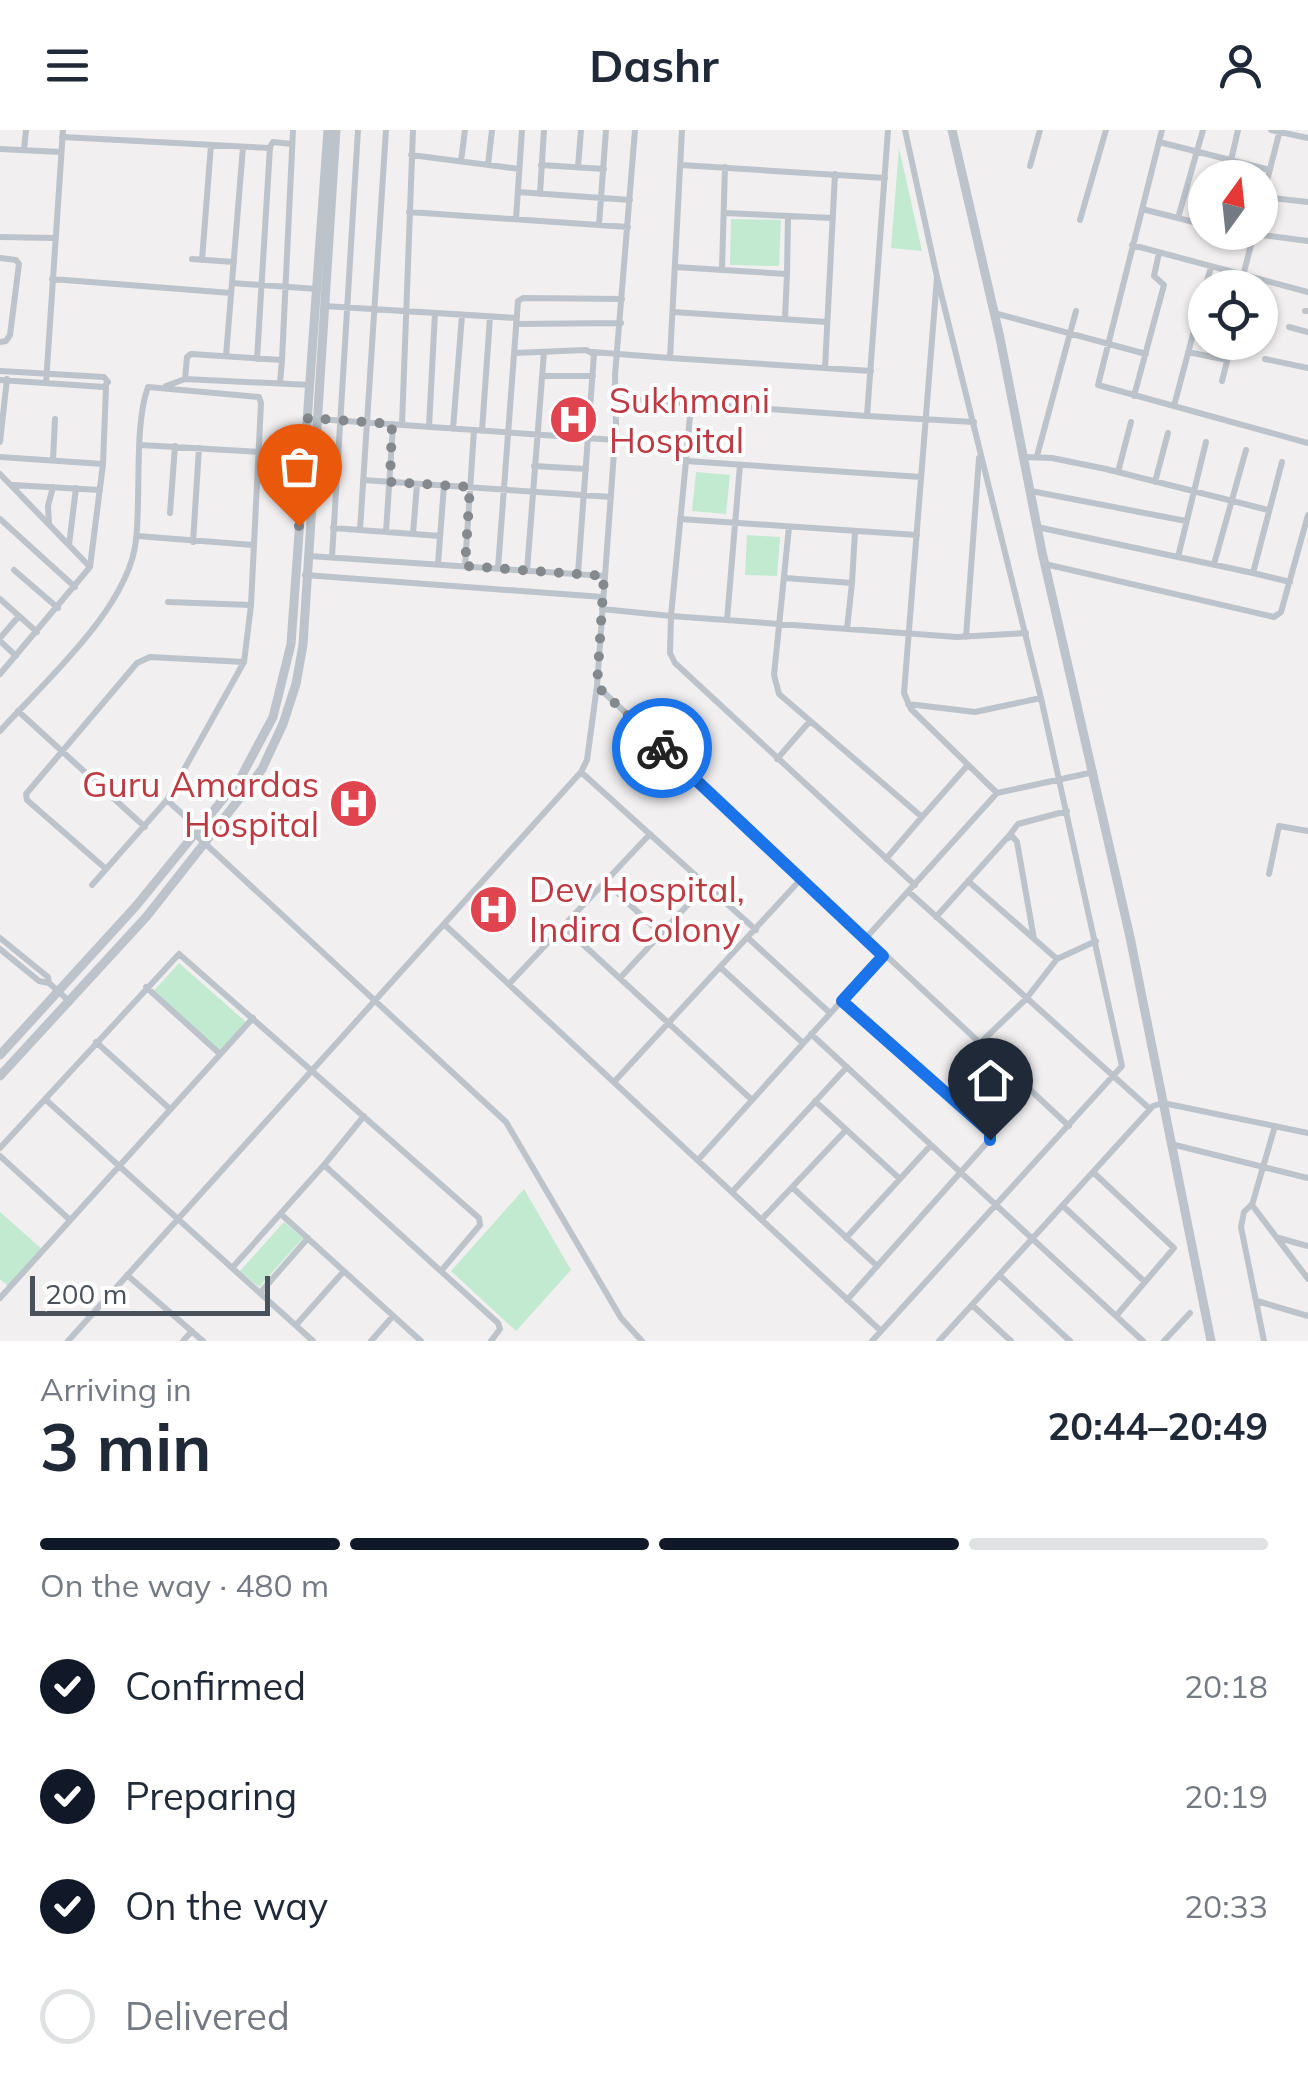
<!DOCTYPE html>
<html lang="en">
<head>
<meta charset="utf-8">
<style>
	:root { --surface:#fff; --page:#f6f6f7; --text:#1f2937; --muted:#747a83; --line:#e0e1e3; --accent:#111827 }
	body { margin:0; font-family:Mulish,sans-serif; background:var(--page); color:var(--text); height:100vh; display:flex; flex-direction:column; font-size:38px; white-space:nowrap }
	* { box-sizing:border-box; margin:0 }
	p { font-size:32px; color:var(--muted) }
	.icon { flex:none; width:55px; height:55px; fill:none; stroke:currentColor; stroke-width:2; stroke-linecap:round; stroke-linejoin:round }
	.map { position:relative; height:1211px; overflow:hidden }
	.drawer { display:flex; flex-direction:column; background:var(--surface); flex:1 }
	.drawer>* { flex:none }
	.needle { width:65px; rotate:15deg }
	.buttons { position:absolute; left:1188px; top:30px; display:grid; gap:20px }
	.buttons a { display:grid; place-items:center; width:90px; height:90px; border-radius:50%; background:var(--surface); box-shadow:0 2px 8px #0004; font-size:50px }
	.scale { position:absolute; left:30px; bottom:25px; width:240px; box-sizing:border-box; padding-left:10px; border:5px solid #49525a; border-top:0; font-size:28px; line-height:35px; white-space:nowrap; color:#49525a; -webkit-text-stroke:8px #fff; paint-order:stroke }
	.pin { position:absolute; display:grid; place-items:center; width:85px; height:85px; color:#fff; margin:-102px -42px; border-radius:50% 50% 50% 0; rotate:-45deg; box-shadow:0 0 10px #0007 }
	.pin .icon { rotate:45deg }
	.courier { position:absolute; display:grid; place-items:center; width:100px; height:100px; margin:-50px; border:8px solid #1a73e8; border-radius:50%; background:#fff; color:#222; box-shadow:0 2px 12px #0007 }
	.summary em { font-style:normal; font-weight:700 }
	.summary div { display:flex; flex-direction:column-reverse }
	.summary { display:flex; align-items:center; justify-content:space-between; height:170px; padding:0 40px }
	h1 { font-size:65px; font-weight:700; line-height:75px }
	.bar { display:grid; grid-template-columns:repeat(4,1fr); gap:15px 10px; align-content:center; height:120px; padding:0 40px }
	.bar i { height:12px; border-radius:8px; background:var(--line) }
	.bar .on { background:var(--accent) }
	.bar p { grid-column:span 4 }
	ol { padding:0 40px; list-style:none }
	li { display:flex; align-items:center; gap:30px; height:110px }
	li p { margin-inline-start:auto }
	li .icon { padding:10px; border-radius:50%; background:var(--accent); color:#fff; stroke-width:4 }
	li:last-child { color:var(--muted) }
	li i { width:55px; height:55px; border:5px solid var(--line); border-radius:50% }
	header { display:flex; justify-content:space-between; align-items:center; height:130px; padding:0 40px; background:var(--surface); font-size:45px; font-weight:700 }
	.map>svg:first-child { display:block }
	.green { fill:#c2ead1 }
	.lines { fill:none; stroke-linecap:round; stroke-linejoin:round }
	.minor { stroke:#bcc3ca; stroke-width:6 }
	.tertiary { stroke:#bcc3ca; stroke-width:9 }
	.done { stroke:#84898e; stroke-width:10; stroke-dasharray:0 18 }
	.route { stroke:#1a73e8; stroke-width:12 }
	.labels { text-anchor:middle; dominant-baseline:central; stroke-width:8; stroke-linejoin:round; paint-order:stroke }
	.health-label { font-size:35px; fill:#be3a42; stroke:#fff; text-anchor:start }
</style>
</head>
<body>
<header><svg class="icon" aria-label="menu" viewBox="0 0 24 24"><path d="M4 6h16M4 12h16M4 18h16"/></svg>Dashr<svg class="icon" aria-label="person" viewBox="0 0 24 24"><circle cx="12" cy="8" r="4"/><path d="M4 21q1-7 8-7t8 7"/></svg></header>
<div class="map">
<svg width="1308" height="1211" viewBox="0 0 1308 1211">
	<rect width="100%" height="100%" fill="#f1efef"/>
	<path class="green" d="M899,18l23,103 -31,-3z
		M731,89l50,1 -2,46 -49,-1z
		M696,342l34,3 -4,39 -34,-3z
		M747,405l33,2 -3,39 -32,-1z
		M179,833l67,59 -27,30 -67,-59z
		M524,1059l47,81 -55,61 -65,-60z
		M0,1082l43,38 -34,37 -9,-8z
		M284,1092l19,16 -44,49 -19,-16z"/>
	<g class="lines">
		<path class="minor" d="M682,0l-12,228 201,13
			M905,0l32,147 -33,416 7,16 86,84
			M1162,0l-64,255 210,58
			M1203,0l-25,88 27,7
			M1271,0l37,8
			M62,7l208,11
			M1159,12l111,28
			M0,19l61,3
			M24,20l2,-20
			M411,25l108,14
			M461,31l4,-31
			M488,35l4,-35
			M541,35l63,4
			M681,35l204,13
			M1030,36l10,-36
			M578,37l3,-37
			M1227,48l11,-48
			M518,62l112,8
			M540,64l4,-64
			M1263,67l45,5
			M1260,78l20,-78
			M1142,79l36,9
			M409,82l219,15
			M724,83l109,5
			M516,89l6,-89
			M1080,90l26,-90
			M599,95l7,-95
			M1233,102l20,6
			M1254,104l54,7
			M0,107l55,1
			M1132,115l176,47
			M0,128l16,2 3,4 -9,71 -4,6 -6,1
			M192,129l42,3
			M202,130l9,-115
			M675,137l112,7 1,-58
			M722,139l3,-102
			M1243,146l11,-43
			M52,149l179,14
			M232,153l85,6
			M1205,158l6,-21
			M1245,158l3,-11
			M324,176l192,12
			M1305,181h3
			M673,182l154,10
			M994,183l152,41
			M785,189l2,-45
			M516,194l105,-1
			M1289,197l19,5
			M593,222l77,6
			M1188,222l39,8
			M514,223l72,-3 8,4 -16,220
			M226,226l17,-209
			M257,229l13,-212 3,-5 19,2
			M1265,229l43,9
			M825,238l10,-194
			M0,241l104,6 4,5
			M542,246h51
			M185,249l2,-22 4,-3 91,6 11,-230
			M0,250l104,7 4,-5
			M1222,251l10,-39
			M46,253l17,-253
			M280,253l2,-23
			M166,256l19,-7 126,6
			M1134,266l30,-111 -10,-9 5,-23
			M615,268l252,18 21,-286
			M1174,276l31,-117
			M867,286l107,6
			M317,289l298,21
			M402,295l11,-295
			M429,297l6,-114
			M453,299l9,-114
			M482,301l8,-114
			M0,312l7,-63
			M141,315l118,7
			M1037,326l39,-145
			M0,327l103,7
			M1023,327l29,1 54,11 162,41
			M53,330l2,-41
			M686,331l5,-57
			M534,336l52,3
			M1118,342l13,-50
			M0,344l90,93 -90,107
			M921,347l-235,-16 -15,155 286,21 69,-4
			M363,350l248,17
			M1155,352l13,-49
			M13,355l87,5
			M1031,361l155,30
			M170,383l5,-67
			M0,389l75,68
			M680,389l237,16
			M49,393l-1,-17 5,-19
			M789,397l-15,148 5,19 143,123 45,-51
			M1037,397l216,46 29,-111
			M333,398l107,8
			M360,400l26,-400
			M386,402l7,-107
			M413,404l4,-50
			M137,406l116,9
			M193,412l6,-94
			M69,415l7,-57
			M309,426l296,20
			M332,427l26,-427
			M1178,427l28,-115
			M438,434l6,-79
			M1045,434l229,53 7,-5 27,-97
			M1214,434l32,-114
			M465,436l9,-136
			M90,437l13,-103 3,-77
			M498,438l20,-267 5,-3 99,1
			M14,440l44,38
			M527,441l17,-219
			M1253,443l37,9
			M305,445l298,22
			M785,448l67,5 3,-52
			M0,469l37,33
			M168,472l83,3
			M602,479l69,7 -1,37 5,10 240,222
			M727,490l13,-155
			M847,499l5,-46
			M966,507l13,-179
			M0,508l19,-22
			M0,511l16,15
			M598,557l471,439
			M908,574l67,8 66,-14
			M18,581l127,116
			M0,601c44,-49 129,-123 136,-191 5,-42 -2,-116 12,-153l111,10 2,6 -10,202 -7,57 -77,138 -75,85
			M777,629l33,-38
			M581,642l175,158
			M167,670l33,30
			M197,706l309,286 115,196 21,23
			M1008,707l10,-13 49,-13
			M886,729l36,-42
			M106,739l-79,-69 -1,-6 111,-131 13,-6 94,5
			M1269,744l10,-48 29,5
			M605,751l56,53
			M968,751l89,78 -31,40 -47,45
			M909,762l241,217
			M936,787l70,-78 6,-3 5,6 17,97
			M444,794l437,407
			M563,796l189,174
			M0,808l48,39 1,6 21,19
			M748,808l82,75
			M865,809l132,-146 97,-21
			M0,819l39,32 10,2
			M1057,829l39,-18
			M721,838l82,75
			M620,848l86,-93
			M509,854l141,-150
			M146,857l74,67
			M842,871l150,136 -145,163
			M811,904l332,307
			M96,912l74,67
			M614,952l187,-203
			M45,969l268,242
			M815,971l85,78
			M364,986l-40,49 174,158 2,6 -9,12
			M1275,996l-23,79 56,74
			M1171,1014l137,34
			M0,1018l179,-194 300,264 1,7 -39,46
			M0,1026l70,64
			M698,1030l185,-205
			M1093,1042l81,76 -58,68
			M793,1058l84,78
			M732,1062l115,-125
			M1252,1074l-8,8 -3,15 23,114
			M1063,1076l82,76
			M282,1085l139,126
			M762,1089l84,-89
			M846,1108l85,-93
			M1279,1108l29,8
			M232,1138l92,-103
			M127,1145l76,66
			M999,1145l71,66
			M260,1163l48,-55
			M0,1168l253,-280
			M1257,1171l51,15
			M972,1175l39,36
			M296,1195l48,-54
			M68,1211l513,-569 6,-12 10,-74 19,-261 -1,-50 20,-245
			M183,1211l9,-10
			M371,1211l22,-25
			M872,1211l250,-275 -81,-368 -104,-421
			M939,1211l214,-235 10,-3 145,30
			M1164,1211l26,-28"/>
		<path class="tertiary" d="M952,0l48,208 42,214 88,385 81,404
			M0,925l136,-149 105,-129 32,-60 18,-73 37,-514
			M0,946l147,-160 100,-127 15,-20 21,-45 13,-40 7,-39 33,-515"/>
	</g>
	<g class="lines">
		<path class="done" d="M299,396l9,-108 84,6 -2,58 80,5 -5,79 139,10 -7,110 65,62"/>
		<path class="route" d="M662,618l221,208 -41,45 148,131v8"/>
	</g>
	<defs>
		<symbol id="hospital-disc" viewBox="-11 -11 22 22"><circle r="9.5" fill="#e0444e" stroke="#fff"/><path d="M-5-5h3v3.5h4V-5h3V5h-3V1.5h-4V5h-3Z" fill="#fff"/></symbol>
	</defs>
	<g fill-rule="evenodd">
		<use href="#hospital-disc" x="546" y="262" width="55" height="55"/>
		<use href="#hospital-disc" x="326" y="646" width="55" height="55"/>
		<use href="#hospital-disc" x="466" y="752" width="55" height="55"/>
	</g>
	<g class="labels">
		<g class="health-label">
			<text x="609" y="270">Sukhmani<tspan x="609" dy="40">Hospital</tspan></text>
			<text x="319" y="654" text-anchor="end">Guru Amardas<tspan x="319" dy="40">Hospital</tspan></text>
			<text x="529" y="759">Dev Hospital,<tspan x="529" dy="40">Indira Colony</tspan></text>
		</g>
	</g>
</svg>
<div class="buttons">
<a><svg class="needle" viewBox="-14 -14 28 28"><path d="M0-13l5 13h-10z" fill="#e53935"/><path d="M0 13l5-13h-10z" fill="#747a83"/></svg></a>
<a><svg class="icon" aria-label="locate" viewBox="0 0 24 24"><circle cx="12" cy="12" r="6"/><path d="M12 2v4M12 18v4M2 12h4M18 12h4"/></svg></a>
</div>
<div class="scale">200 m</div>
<div class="pin" style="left:299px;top:396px;background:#ea580c"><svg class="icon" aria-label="bag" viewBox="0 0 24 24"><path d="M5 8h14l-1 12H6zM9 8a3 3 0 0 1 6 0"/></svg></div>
<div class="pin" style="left:990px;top:1010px;background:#1f2937"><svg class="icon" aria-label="home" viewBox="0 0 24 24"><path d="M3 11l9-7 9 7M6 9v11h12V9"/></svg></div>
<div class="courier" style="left:662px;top:618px"><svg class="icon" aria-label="bike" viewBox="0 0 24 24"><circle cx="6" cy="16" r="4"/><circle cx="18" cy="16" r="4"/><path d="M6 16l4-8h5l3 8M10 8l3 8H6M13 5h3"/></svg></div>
</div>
<section class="drawer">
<div class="summary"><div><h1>3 min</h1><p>Arriving in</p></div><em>20:44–20:49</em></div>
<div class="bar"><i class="on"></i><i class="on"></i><i class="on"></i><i></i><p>On the way · 480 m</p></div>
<ol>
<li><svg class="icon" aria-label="check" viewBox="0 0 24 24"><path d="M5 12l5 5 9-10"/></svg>Confirmed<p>20:18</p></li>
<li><svg class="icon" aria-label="check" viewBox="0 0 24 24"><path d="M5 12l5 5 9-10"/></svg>Preparing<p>20:19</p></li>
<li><svg class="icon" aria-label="check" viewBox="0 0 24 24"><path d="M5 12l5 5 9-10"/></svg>On the way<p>20:33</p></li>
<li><i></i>Delivered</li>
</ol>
</section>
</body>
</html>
